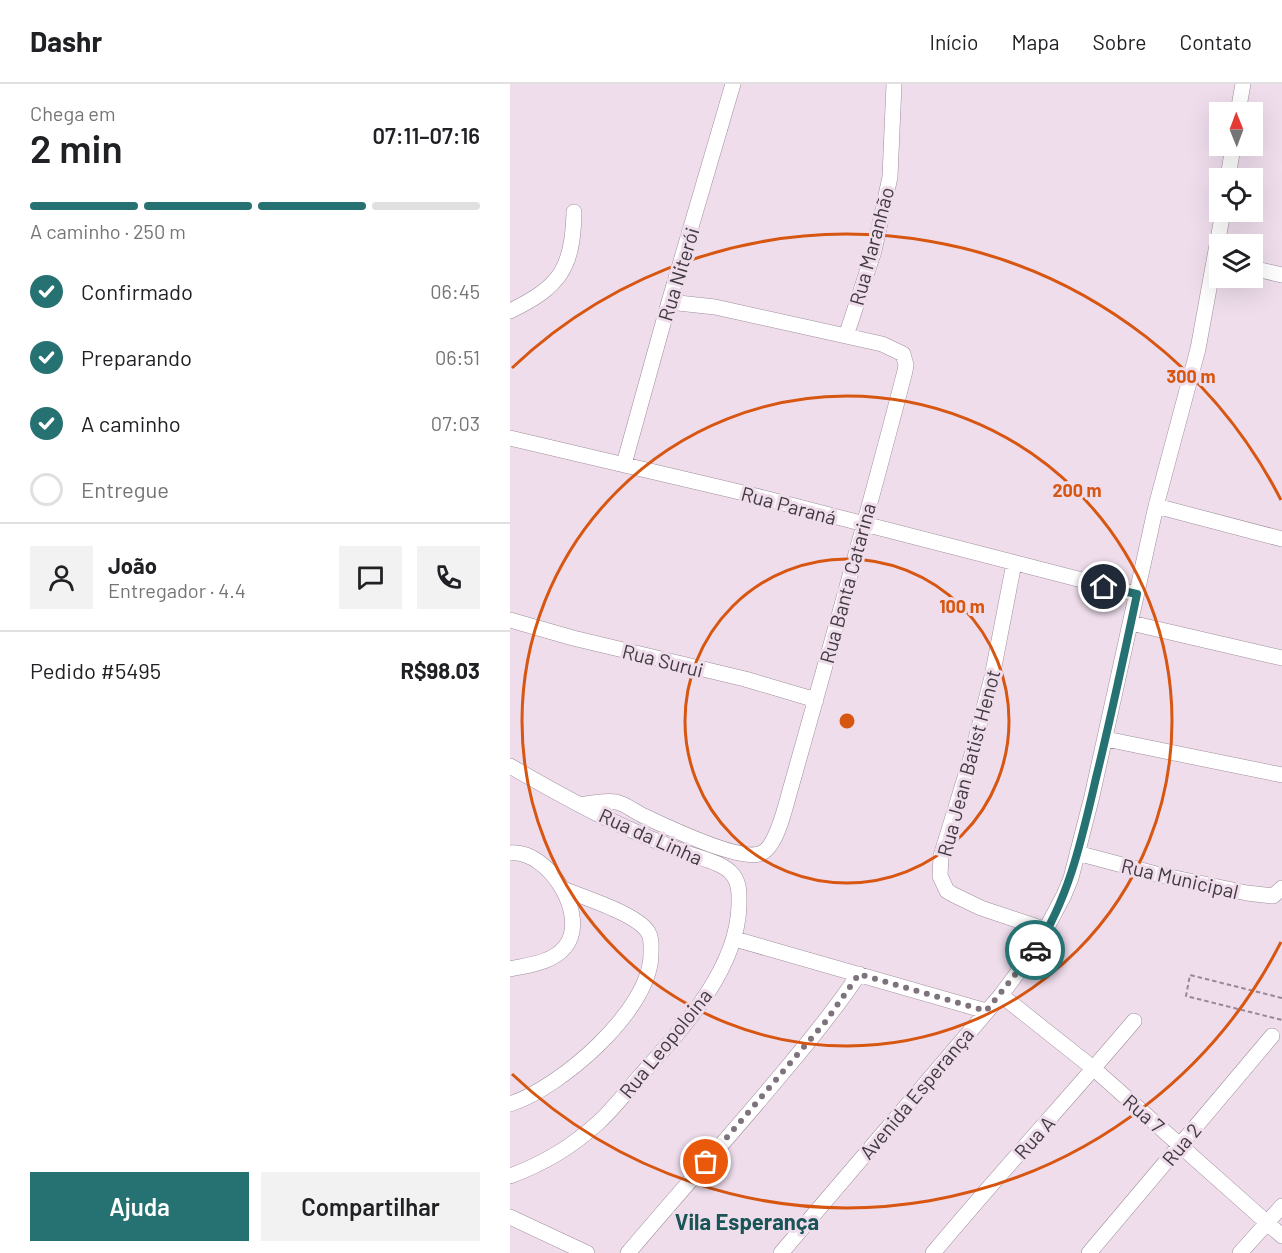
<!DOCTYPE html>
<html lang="pt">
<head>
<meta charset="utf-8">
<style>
	:root { --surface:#fff; --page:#f2f2f2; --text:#202124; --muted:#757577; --line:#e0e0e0; --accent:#267172 }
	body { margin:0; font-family:Barlow,sans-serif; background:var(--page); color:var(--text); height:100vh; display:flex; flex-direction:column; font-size:22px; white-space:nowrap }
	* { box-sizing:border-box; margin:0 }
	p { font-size:20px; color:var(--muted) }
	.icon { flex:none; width:33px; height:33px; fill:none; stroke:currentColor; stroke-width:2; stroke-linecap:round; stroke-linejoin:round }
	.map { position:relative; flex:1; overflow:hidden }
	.side { display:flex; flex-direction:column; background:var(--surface); width:510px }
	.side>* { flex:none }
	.needle { width:39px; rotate:359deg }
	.buttons { position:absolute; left:699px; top:18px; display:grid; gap:12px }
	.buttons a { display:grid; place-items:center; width:54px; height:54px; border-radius:0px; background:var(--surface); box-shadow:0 6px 24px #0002; font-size:30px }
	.pin { position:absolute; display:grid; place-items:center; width:51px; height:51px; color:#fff; margin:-26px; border:3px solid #fff; border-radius:50%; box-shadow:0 2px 6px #0007 }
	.courier { position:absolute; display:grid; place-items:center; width:60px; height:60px; margin:-30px; border:4px solid #267172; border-radius:50%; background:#fff; color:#222; box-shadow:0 2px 8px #0007 }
	.headline em { font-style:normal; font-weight:600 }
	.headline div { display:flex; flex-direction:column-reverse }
	.headline { display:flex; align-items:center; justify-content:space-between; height:102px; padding:0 30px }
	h1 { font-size:39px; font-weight:600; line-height:45px }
	.bar { display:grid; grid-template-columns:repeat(4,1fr); gap:9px 6px; align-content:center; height:72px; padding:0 30px }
	.bar i { height:8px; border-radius:4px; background:var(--line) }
	.bar .active { background:var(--accent) }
	.bar p { grid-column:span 4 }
	.line { display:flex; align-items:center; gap:15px; padding:0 30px; border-top:2px solid var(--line) }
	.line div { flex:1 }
	.round { display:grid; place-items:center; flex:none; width:63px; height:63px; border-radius:0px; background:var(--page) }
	ol { padding:0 30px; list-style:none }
	li { display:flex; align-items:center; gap:18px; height:66px }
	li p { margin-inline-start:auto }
	li .icon { padding:6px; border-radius:50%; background:var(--accent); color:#fff; stroke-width:4 }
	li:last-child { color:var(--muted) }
	li i { width:33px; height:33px; border:3px solid var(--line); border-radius:50% }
	.action { display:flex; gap:12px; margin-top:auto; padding:12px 30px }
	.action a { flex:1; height:69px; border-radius:0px; background:var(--accent); color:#fff; font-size:24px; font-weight:600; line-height:69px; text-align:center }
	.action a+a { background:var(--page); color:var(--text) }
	header { display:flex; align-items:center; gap:36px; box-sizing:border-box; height:84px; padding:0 30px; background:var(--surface); border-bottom:2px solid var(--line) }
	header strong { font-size:28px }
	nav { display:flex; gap:33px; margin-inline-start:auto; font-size:21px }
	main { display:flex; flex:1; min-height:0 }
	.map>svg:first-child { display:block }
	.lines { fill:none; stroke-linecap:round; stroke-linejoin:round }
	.minor-casing { stroke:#9f8e9c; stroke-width:16 }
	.path { stroke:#968994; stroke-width:2; stroke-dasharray:4.5 3; stroke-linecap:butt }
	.minor { stroke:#fff; stroke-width:15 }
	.done { stroke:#7e737c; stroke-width:6; stroke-dasharray:0 10.8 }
	.route { stroke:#267172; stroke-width:8 }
	.ring { fill:none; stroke:#d75611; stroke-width:3 }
	.labels { text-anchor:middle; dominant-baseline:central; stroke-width:6; stroke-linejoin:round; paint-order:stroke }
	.street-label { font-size:20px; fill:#413a40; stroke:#efddec }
	.quarter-label { font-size:22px; font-weight:bold; fill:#195556; stroke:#efddec }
	.centre { fill:#d75611; stroke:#efddec; stroke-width:3 }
	.ring-label { font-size:18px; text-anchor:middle; font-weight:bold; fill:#d75611; stroke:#efddec; stroke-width:6; stroke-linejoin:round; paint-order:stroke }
</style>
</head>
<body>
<header>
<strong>Dashr</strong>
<nav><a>Início</a><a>Mapa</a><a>Sobre</a><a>Contato</a></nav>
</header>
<main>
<section class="side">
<div class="headline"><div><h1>2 min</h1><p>Chega em</p></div><em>07:11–07:16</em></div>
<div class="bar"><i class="active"></i><i class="active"></i><i class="active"></i><i></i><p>A caminho · 250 m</p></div>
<ol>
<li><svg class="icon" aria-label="check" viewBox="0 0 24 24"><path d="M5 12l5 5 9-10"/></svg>Confirmado<p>06:45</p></li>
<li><svg class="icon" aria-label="check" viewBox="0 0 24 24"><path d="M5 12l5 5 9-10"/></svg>Preparando<p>06:51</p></li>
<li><svg class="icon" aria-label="check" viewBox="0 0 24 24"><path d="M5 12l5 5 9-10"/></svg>A caminho<p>07:03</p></li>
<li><i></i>Entregue</li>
</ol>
<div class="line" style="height:108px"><a class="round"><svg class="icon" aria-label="person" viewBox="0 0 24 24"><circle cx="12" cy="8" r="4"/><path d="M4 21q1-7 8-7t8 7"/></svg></a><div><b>João</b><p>Entregador · 4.4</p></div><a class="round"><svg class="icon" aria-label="chat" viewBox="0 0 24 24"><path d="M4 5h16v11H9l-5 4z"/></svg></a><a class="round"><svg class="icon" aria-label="phone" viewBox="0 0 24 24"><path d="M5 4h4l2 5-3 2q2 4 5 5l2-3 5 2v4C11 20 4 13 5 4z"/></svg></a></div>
<div class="line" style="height:78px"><div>Pedido #5495</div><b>R$98.03</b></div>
<div class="action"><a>Ajuda</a><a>Compartilhar</a></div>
</section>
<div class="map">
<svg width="772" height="1169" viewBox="0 0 772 1169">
	<rect width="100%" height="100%" fill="#efddec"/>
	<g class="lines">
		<defs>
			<path id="minor" d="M728,28l5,-28
				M718,94l5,-32
				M742,184l30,7
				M0,227c50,-24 63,-43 64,-99
				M336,252l28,-85 16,-74 4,-93
				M0,354l238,56 388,100
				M114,380l45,-162 64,-218
				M646,422l126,33
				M504,479l-22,114 -21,81 -30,98 -1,20 7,15 7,4 27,13 66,22
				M0,536l63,18 172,41 71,21
				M621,539l151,35
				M596,655l176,36
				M0,682c57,33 116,65 179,88 14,5 35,9 44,21 7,9 6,20 6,31 -2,64 -57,123 -98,169 -14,16 -27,33 -42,47 -26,24 -56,42 -89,54
				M70,721c12,-2 24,-5 36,-3 10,2 19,10 28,14 23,11 93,44 115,38 18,-4 27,-51 32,-67 39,-138 78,-277 114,-416l1,-6 -3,-11 -21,-10 -167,-37 -46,-5
				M0,769c39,-4 80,64 55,94 -13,16 -37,18 -55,22
				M567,769l79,21 91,19 26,3 9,-8
				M225,855l251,72
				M491,911l92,73 189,168
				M0,1020c50,-16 141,-94 141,-150 0,-8 1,-16 -3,-22 -11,-18 -65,-35 -85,-43
				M0,1133l77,36
				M118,1169c50,-59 102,-117 152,-177 28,-33 55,-66 79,-102
				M271,1169l220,-258 35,-47 28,-53 7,-17 21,-82 64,-290 42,-157 25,-137
				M423,1169c66,-79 135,-154 201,-232
				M579,1169l183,-217
				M730,1169l42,-47"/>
		</defs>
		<use href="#minor" class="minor-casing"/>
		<path class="path" d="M772,914l-92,-23 -4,21 96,24"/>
		<use href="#minor" class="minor"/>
	</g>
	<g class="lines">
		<path class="done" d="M196,1078l120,-141 33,-47 127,37 49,-61"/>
		<path class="route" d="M525,866c34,-51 47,-112 61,-172 15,-61 28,-122 41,-184l-33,-7"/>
	</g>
	<g class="ring">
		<circle cx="337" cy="637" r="162"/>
		<circle cx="337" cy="637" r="325"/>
		<path d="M771 858A487 487 0 0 1 2 990M2 284A487 487 0 0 1 771 416"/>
	</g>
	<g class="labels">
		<g class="street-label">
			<text transform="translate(361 162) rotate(-75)">Rua Maranhão</text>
			<text transform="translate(168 190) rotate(-73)">Rua Niterói</text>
			<text transform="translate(279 421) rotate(15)">Rua Paraná</text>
			<text transform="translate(337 499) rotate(-75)">Rua Banta Catarina</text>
			<text transform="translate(153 576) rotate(14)">Rua Surui</text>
			<text transform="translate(458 679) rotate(-75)">Rua Jean Batist Henot</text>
			<text transform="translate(141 752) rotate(24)">Rua da Linha</text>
			<text transform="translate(670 794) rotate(13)">Rua Municipal</text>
			<text transform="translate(155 959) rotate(-51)">Rua Leopoloina</text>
			<text transform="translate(406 1009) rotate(-50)">Avenida Esperança</text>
			<text transform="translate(634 1029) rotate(41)">Rua 7</text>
			<text transform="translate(524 1053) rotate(-48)">Rua A</text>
			<text transform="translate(671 1060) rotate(-50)">Rua 2</text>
		</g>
		<g class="quarter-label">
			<text x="237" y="1137">Vila Esperança</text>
		</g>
	</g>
	<circle cx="337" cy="637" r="9" class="centre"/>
	<g class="ring-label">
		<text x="681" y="299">300 m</text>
		<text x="567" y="413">200 m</text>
		<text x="452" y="529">100 m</text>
	</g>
</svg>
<div class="buttons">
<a><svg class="needle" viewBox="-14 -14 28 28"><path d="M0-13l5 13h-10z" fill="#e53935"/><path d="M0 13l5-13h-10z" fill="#757577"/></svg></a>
<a><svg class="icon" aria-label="locate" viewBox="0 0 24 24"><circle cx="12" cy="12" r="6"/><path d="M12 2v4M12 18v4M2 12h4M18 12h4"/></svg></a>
<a><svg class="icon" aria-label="layers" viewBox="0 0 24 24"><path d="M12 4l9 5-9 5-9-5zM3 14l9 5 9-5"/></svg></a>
</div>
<div class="pin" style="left:196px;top:1078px;background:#ea580c"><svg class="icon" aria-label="bag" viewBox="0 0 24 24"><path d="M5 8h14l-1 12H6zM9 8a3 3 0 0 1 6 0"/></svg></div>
<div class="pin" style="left:594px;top:503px;background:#1f2937"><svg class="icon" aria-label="home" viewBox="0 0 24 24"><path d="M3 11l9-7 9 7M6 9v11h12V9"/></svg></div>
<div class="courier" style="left:525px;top:866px"><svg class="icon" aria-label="car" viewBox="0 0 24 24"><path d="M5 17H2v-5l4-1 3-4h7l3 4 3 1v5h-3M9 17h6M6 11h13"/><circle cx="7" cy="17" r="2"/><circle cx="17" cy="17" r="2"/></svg></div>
</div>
</main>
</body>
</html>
